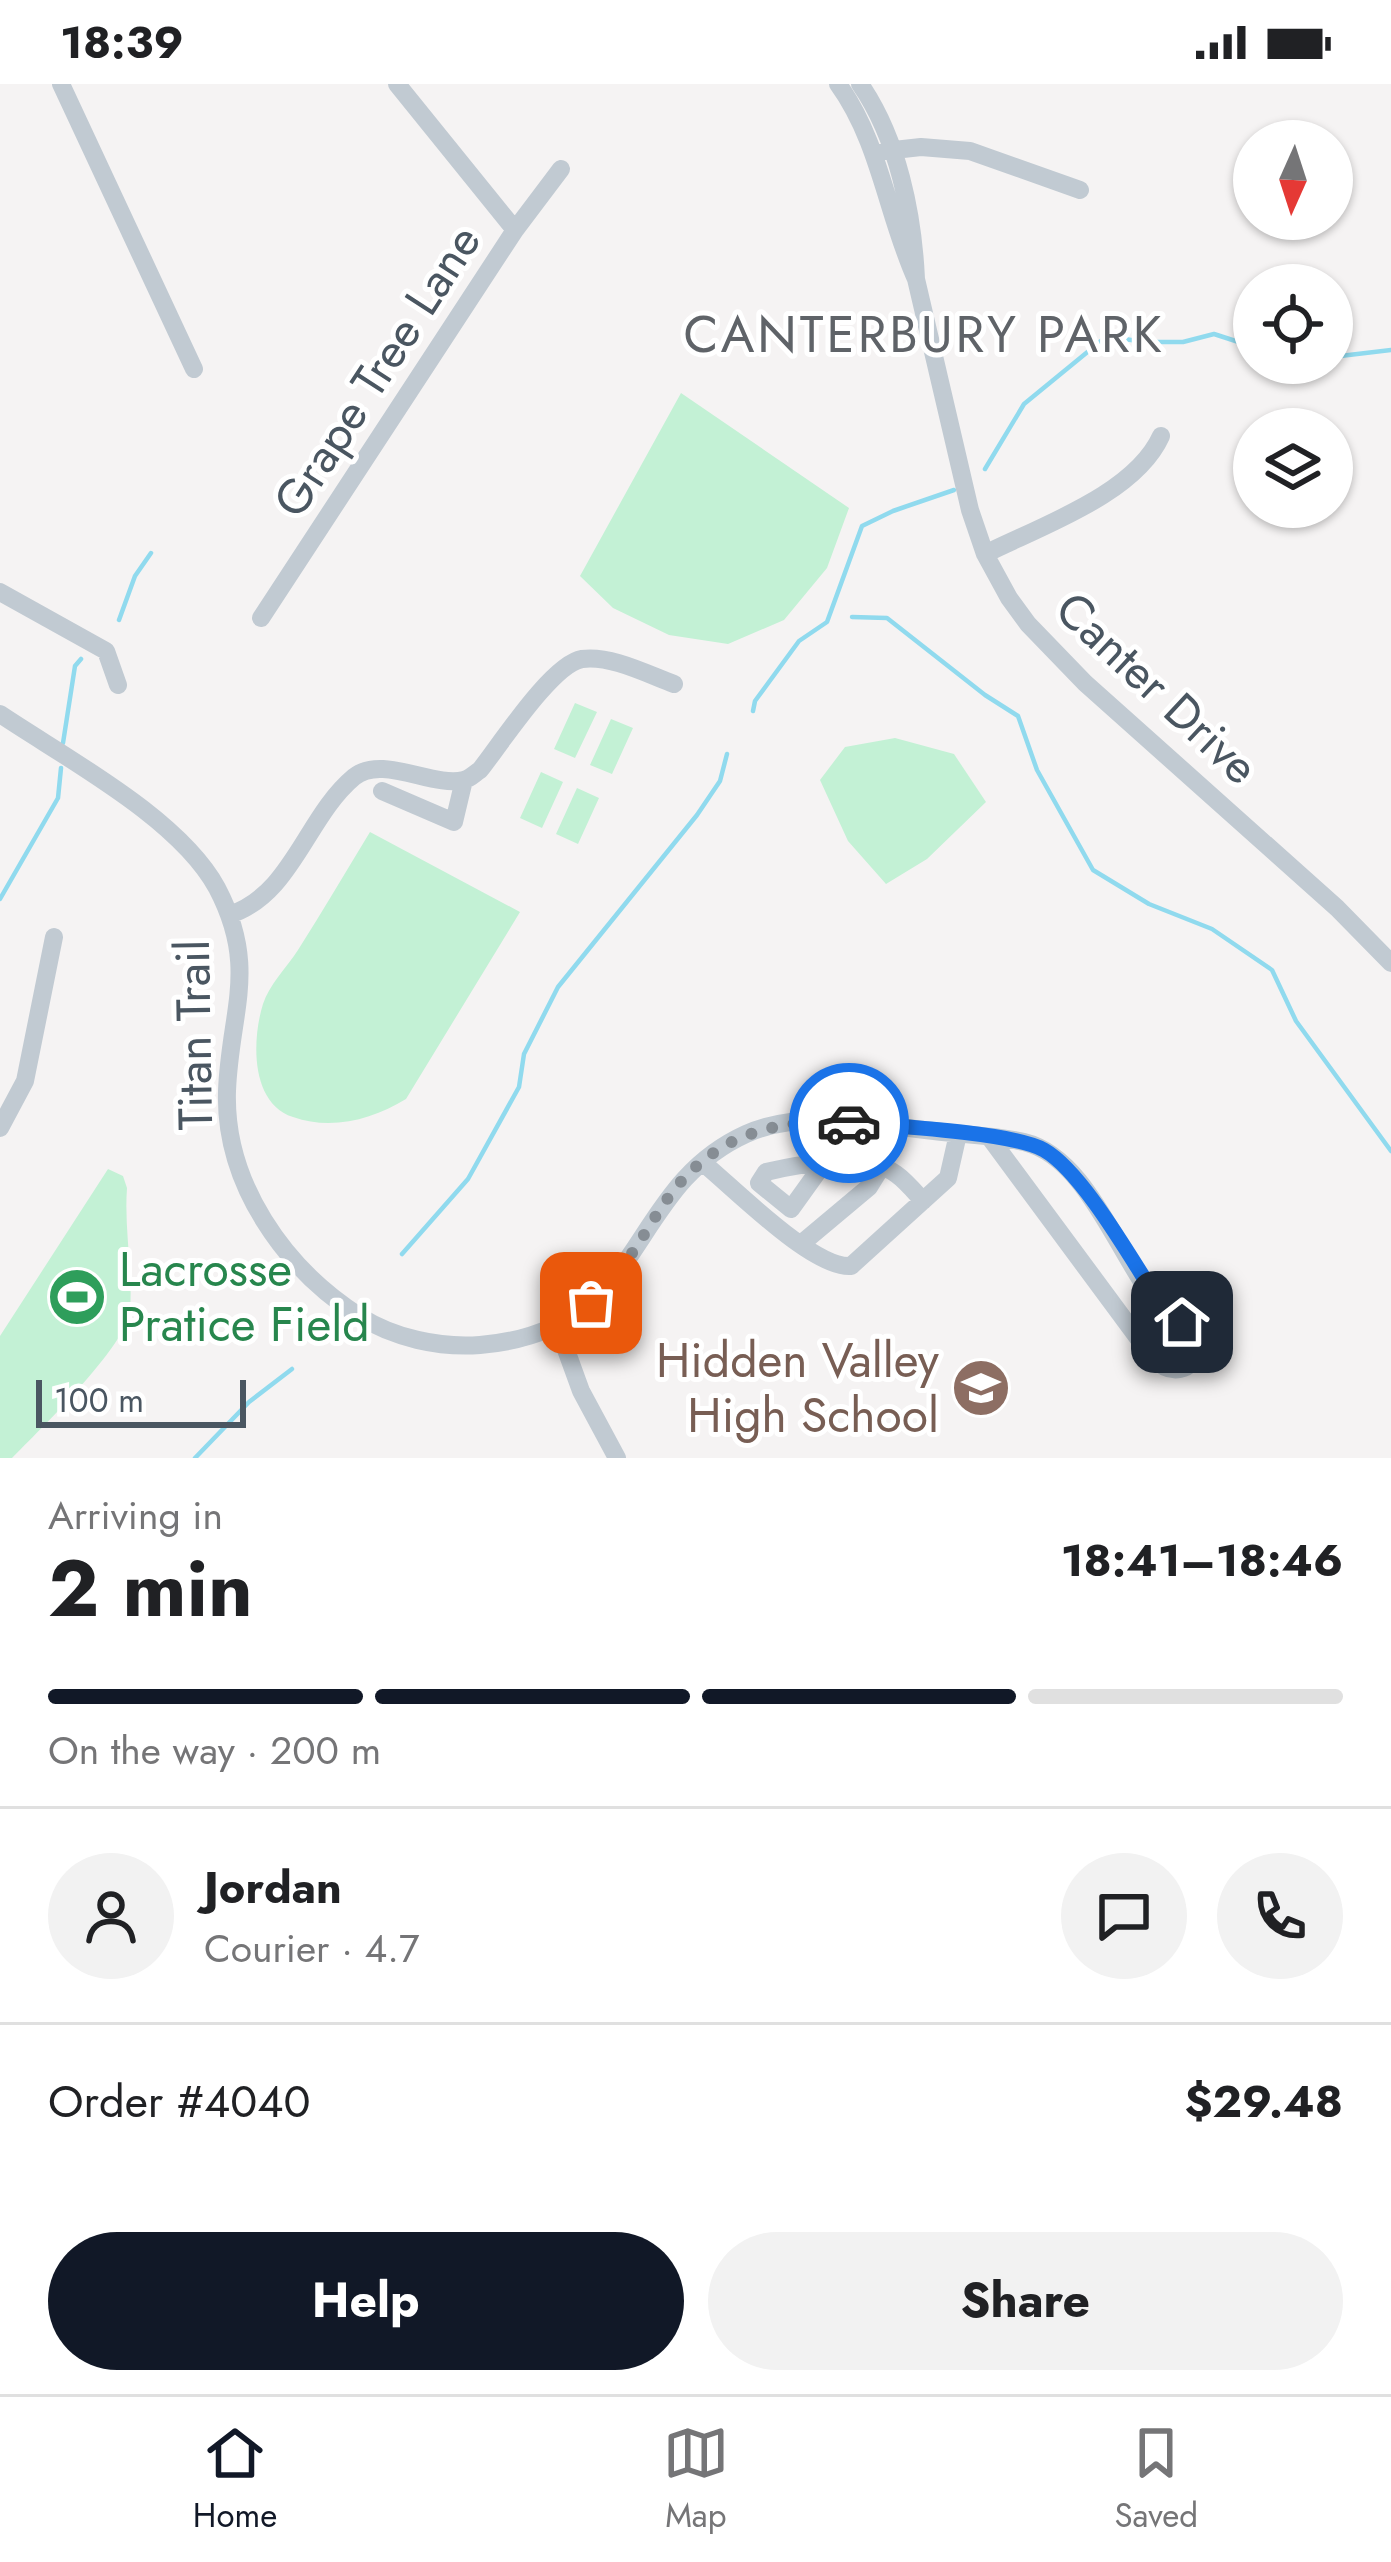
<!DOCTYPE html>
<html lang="en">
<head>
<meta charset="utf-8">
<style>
	:root { --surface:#fff; --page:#f2f2f2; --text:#202124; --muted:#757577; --line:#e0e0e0; --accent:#111827 }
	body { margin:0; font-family:Jost,sans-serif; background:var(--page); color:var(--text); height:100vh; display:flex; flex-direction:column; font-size:45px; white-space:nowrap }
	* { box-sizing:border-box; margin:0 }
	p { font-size:39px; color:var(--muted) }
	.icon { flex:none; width:66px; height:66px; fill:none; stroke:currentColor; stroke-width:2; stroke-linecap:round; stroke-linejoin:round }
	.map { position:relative; height:1374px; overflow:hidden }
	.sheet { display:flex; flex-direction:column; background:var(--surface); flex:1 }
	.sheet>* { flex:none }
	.needle { width:78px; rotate:183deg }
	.controls { position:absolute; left:1233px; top:36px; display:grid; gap:24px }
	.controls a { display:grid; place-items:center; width:120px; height:120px; border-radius:50%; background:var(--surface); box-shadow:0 3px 9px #0004; font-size:60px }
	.scale { position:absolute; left:36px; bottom:30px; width:210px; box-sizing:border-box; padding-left:12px; border:6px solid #4a5661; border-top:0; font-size:33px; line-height:42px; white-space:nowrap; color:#4a5661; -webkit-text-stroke:9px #fff; paint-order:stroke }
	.pin { position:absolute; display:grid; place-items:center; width:102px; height:102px; color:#fff; margin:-51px; border-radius:24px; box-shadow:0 6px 18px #0006 }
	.courier { position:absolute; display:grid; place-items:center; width:120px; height:120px; margin:-60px; border:9px solid #1a73e8; border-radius:50%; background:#fff; color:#222; box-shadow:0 3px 15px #0007 }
	.summary em { font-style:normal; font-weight:700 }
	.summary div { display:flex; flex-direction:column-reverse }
	.summary { display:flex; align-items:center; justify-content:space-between; height:204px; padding:0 48px }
	h1 { font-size:78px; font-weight:700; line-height:90px }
	.bar { display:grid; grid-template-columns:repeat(4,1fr); gap:18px 12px; align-content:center; height:144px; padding:0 48px }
	.bar i { height:15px; border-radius:9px; background:var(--line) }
	.bar .on { background:var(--accent) }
	.bar p { grid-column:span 4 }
	.line { display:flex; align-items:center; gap:30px; padding:0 48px; border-top:3px solid var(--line) }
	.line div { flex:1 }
	.round { display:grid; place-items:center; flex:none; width:126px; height:126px; border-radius:63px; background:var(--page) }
	.cta { display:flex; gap:24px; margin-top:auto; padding:24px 48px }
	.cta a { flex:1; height:138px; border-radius:72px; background:var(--accent); color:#fff; font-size:48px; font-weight:700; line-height:138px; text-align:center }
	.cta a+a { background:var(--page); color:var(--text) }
	.status { display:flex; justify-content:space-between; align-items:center; height:84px; padding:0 60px; background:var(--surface); direction:ltr }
	.status svg { height:33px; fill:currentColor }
	.menu { display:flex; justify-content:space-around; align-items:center; height:168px; border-top:3px solid var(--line); background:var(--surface); font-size:33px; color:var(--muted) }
	.menu a { display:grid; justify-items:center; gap:6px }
	.menu .on { color:var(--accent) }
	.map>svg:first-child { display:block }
	.green { fill:#c3f1d5 }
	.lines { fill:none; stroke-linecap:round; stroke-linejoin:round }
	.stream { stroke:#90daee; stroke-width:4.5 }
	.minor { stroke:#c1cad2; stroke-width:18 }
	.done { stroke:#868d94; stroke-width:12; stroke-dasharray:0 21.6 }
	.route { stroke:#1a73e8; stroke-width:15 }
	.labels { text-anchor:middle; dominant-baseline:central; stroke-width:10; stroke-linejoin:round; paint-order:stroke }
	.street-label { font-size:48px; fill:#4a5661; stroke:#fff }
	.leisure-label { font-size:48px; fill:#27864d; stroke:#fff; text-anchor:start }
	.education-label { font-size:48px; fill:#785e54; stroke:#fff; text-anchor:end }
	.neighbourhood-label { font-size:51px; letter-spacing:3px; fill:#5f6368; stroke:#fff }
</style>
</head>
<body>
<div class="status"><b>18:39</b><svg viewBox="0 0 49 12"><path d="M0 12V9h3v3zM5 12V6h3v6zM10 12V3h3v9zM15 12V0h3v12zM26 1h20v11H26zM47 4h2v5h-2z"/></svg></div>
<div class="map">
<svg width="1391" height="1374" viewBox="0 0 1391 1374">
	<rect width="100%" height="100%" fill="#f5f3f3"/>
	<path class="green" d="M681,309l168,115 -22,60 -43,52 -56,24 -59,-9 -56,-27 -33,-32z
		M575,619l22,9 -22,46 -21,-9z
		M611,635l22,9 -21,46 -22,-9z
		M895,654l59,16 32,48 -59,57 -41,25 -38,-43 -28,-61 25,-33z
		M541,688l22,10 -21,46 -22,-10z
		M577,704l22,10 -21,46 -22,-10z
		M370,748l150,80 -114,187c-33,20 -74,32 -113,18 -43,-14 -41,-78 -30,-113 6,-19 24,-37 35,-54 25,-39 48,-79 72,-118z
		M108,1085l15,7 4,12c-3,41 6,83 3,123 -3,34 -92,121 -118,147h-12v-122z"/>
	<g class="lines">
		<path class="stream" d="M1332,273l59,-7
			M985,385l39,-65 83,-68 36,6h40l31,-8 40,13
			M852,533l35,1 98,77 33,21 19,54 56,100 56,34 63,25 60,41 24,51 95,130
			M119,536l16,-44 16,-23
			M753,627l2,-10 44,-60 28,-19 35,-96 31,-15 61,-21
			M63,659l12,-77 6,-7
			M0,815l58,-101 3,-30
			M402,1170l66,-75 51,-92 5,-33 34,-67 139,-172 23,-34 7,-27
			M195,1374l54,-56 43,-33"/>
		<path class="minor" d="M61,0l133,285
			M397,0l118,146
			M838,0c42,58 49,131 78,195 -3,-65 -18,-140 -56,-195
			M885,67l36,-4 49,4 110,39
			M916,195l54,231 15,44 24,44 19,26 57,59 252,225 54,55
			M985,470c56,-28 150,-60 176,-118
			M0,508l106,59 12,34
			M261,534l254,-388 46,-61
			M0,630c67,45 179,104 217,174 42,80 13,123 10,203 -3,92 57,177 132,225 35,22 80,32 121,29 169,-14 143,-155 266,-211 58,-26 127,-9 188,-3 29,4 61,4 90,11 67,16 97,125 142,171 8,8 21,12 32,17l5,17c-12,25 -32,30 -51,10l-162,-219
			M382,707l72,31 10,-42
			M229,831c63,-20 77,-98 125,-138 28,-23 79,11 110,3 7,-2 11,-7 16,-10 20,-25 72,-106 102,-111 29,-4 65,15 92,25
			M0,1044l25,-47 29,-144
			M702,1078c32,26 111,107 149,104l97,-88 10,-44
			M824,1079l-33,46 -32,-26 7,-11c33,-8 101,-19 130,2 10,7 19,18 27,27
			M801,1160l68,-57 13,-21
			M557,1241l24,66 36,67"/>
	</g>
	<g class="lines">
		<path class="done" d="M591,1219c31,-29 49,-63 72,-98 46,-68 107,-87 186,-82"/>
		<path class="route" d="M849,1039c42,3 163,9 195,27 41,23 95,123 123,164l15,8"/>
	</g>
	<defs>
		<symbol id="stadium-disc" viewBox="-11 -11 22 22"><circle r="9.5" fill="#2e9e5b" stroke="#fff"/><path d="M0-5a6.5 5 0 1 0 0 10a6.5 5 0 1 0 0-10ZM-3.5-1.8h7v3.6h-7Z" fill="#fff"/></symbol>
		<symbol id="school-disc" viewBox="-11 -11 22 22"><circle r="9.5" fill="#8d6e63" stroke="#fff"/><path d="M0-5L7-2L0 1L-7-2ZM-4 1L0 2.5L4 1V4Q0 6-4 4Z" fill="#fff"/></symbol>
	</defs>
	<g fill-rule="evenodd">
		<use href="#stadium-disc" x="44" y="1180" width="66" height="66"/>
		<use href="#school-disc" x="948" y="1271" width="66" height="66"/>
	</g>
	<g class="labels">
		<g class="street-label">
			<text transform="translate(377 287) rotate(-57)">Grape Tree Lane</text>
			<text transform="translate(1157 604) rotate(43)">Canter Drive</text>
			<text transform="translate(194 951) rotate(-91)">Titan Trail</text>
		</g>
		<g class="leisure-label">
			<text x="119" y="1185">Lacrosse<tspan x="119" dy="55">Pratice Field</tspan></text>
		</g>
		<g class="education-label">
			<text x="939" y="1276">Hidden Valley<tspan x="939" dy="55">High School</tspan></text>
		</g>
		<g class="neighbourhood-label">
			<text x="924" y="250">CANTERBURY PARK</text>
		</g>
	</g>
</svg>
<div class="controls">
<a><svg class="needle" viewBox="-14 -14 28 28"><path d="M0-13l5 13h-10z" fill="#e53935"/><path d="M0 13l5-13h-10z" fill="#757577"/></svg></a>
<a><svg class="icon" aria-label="locate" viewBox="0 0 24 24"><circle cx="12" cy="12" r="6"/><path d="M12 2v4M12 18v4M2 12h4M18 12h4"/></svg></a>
<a><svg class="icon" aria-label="layers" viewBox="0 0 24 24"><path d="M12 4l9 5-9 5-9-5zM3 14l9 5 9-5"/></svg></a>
</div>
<div class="scale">100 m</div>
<div class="pin" style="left:591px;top:1219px;background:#ea580c"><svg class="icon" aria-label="bag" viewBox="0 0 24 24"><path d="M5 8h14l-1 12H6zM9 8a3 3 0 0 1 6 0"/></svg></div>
<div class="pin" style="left:1182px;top:1238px;background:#1f2937"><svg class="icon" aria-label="home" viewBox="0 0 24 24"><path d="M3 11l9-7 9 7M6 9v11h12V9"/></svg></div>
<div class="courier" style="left:849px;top:1039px"><svg class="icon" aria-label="car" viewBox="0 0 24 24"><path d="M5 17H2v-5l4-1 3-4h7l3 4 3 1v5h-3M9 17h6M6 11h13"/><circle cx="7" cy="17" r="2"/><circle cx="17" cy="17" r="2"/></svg></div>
</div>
<section class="sheet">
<div class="summary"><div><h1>2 min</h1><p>Arriving in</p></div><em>18:41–18:46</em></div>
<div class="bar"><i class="on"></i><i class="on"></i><i class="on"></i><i></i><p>On the way · 200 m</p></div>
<div class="line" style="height:216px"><a class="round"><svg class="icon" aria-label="person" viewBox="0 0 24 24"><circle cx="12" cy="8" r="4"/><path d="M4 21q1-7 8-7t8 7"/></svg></a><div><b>Jordan</b><p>Courier · 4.7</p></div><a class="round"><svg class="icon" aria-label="chat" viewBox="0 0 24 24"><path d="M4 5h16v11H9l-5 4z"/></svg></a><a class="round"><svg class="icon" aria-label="phone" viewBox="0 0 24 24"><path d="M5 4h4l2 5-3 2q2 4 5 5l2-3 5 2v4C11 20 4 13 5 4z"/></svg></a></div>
<div class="line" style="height:156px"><div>Order #4040</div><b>$29.48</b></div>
<div class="cta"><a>Help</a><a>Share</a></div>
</section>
<nav class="menu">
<a class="on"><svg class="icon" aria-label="home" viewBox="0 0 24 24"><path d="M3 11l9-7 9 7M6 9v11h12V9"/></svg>Home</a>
<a><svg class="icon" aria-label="map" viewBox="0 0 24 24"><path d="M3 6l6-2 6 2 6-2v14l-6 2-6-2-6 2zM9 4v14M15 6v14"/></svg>Map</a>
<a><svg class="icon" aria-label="saved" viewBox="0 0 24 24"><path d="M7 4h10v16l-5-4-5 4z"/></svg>Saved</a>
</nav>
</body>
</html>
